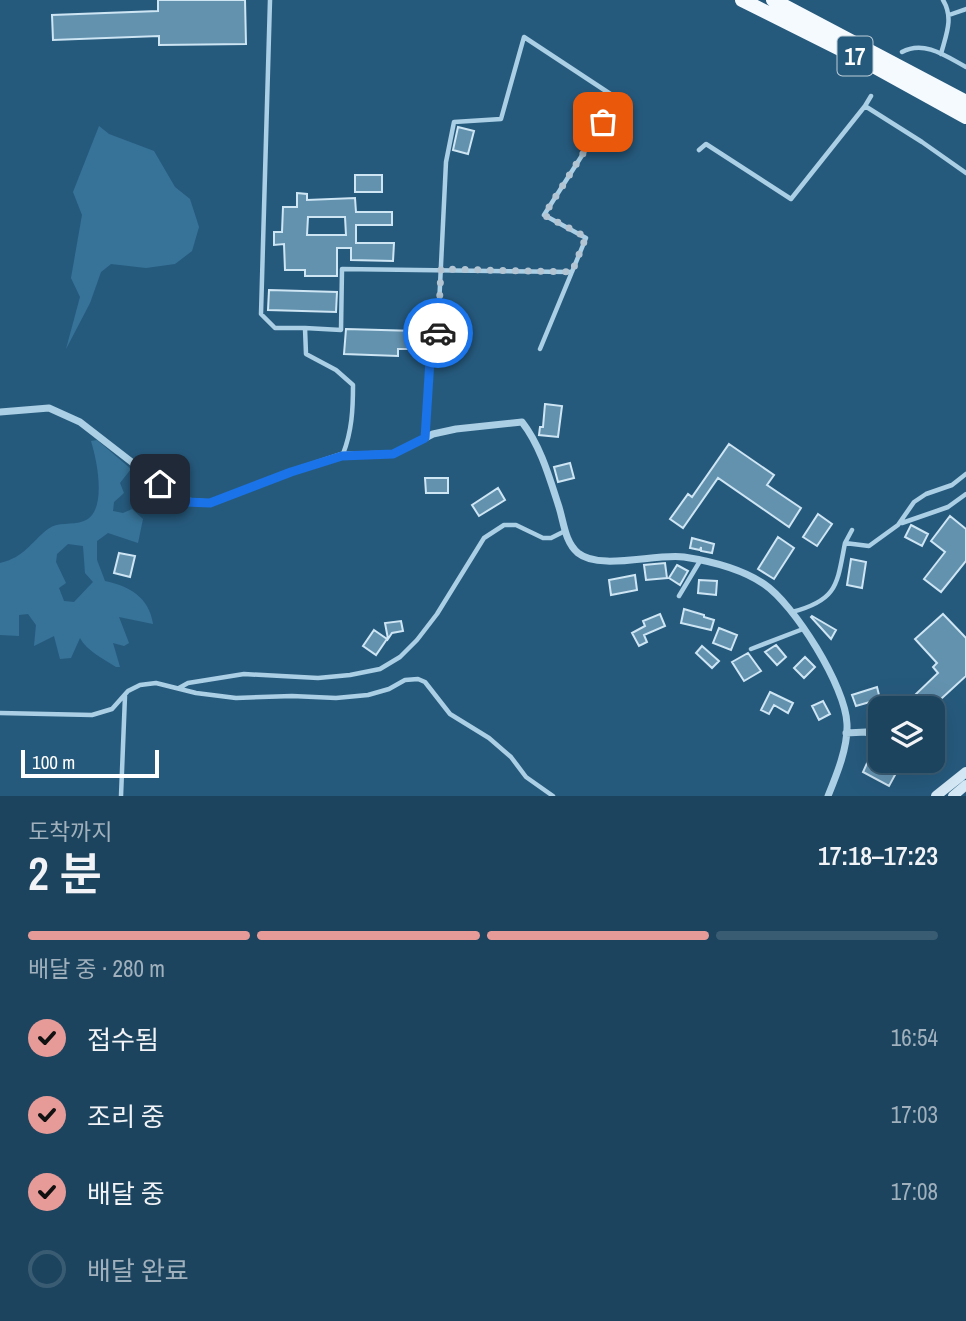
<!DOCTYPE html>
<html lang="ko">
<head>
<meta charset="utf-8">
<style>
	:root { --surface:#1c445e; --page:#294e67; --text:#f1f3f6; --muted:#a0b0bc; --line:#3a5c73; --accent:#e69b98 }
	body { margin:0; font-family:"Archivo Narrow","Noto Sans KR",sans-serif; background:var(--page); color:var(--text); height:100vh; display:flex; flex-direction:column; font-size:26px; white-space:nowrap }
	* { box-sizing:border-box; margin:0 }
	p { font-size:23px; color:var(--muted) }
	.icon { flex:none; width:38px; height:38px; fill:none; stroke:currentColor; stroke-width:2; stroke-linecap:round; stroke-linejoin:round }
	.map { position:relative; height:796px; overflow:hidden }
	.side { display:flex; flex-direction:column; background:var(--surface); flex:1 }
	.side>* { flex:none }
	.fabs { position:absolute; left:868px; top:696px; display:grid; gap:14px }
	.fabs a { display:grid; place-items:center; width:77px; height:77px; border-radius:14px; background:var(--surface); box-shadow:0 7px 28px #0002,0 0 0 2px var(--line); font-size:35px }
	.scale { position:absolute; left:21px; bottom:18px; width:138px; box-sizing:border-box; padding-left:7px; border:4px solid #fff; border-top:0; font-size:19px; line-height:24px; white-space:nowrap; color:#fff; -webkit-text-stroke:5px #265a7d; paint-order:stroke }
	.pin { position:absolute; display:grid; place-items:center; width:60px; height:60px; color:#fff; margin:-30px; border-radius:14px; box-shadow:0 4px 10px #0006 }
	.courier { position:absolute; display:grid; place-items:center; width:70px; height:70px; margin:-35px; border:5px solid #1a73e8; border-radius:50%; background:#fff; color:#222; box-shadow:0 2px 9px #0007 }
	.headline em { font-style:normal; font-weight:600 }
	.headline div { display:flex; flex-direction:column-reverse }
	.headline { display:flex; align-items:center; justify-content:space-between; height:119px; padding:0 28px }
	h1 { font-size:46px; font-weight:600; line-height:52px }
	.bar { display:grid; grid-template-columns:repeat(4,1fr); gap:10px 7px; align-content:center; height:84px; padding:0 28px }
	.bar i { height:9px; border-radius:5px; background:var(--line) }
	.bar .on { background:var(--accent) }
	.bar p { grid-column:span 4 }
	ol { padding:0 28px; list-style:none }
	li { display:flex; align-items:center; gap:21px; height:77px }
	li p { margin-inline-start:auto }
	li .icon { padding:7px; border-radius:50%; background:var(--accent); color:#111; stroke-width:4 }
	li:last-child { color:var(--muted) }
	li i { width:38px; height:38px; border:4px solid var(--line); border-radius:50% }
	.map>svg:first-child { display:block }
	.green { fill:#377398; fill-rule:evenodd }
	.building { fill:#6392af; stroke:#cee5f4; stroke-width:2; fill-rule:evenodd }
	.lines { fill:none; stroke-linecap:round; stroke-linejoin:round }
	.service { stroke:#abcfe5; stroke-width:4.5 }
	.minor { stroke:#abcfe5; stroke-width:7 }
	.secondary { stroke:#d4e8f5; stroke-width:10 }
	.trunk { stroke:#f5fafe; stroke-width:14 }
	.done { stroke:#b3c5d2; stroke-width:7; stroke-dasharray:0 12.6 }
	.route { stroke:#1a73e8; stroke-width:9 }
	.labels { text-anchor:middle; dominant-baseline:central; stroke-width:6; stroke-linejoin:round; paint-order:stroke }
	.shield { fill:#265a7d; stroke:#beced8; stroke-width:2 }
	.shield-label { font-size:23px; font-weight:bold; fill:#fff }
</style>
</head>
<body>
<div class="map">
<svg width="966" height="796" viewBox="0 0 966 796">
	<rect width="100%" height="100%" fill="#265a7d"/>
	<path class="green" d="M99,126l10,8 45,17 21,36 15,12 9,28 -7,24 -17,13 -29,4 -35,-4 -10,8 -11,31 -24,46 14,-52 -9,-19 11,-63 -9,-23z
		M97,440l34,29 -11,14 4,10 -10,9 -1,9 10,2 9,-4 11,10 -5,24 -30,-10 -11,8v19l8,21c24,5 44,16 48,43l-34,-7 10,26 -5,3 -11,-3 7,24h-4c-12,-8 -29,-16 -36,-29l-9,20 -11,1 -6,-23 -20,10 2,-21 -8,-11 -9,1v21l-19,-1v-72c25,-6 30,-20 48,-34 11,-8 23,-3 36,-8 24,-9 13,-61 7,-80zM68,544l15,2 2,27 8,9 -19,20 -10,-1 -5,-13 7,-5 -10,-21 1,-8z"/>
	<path class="building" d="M158,0h87l1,44 -87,1v-9l-106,4 -1,-25 106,-4z
		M458,127l16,4 -6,23 -15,-4z
		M355,175h27v17h-27z
		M297,193l10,1v6l48,-2 1,14h36v13h-36v18h38l-1,18 -42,-1v-12h-14v28h-32v-6h-20l-1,-26 -10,1v-13h8l1,-25h14zM308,217h37l1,18h-39z
		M269,290l68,2 -1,20 -68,-2z
		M346,329l70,2 -1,18h-17v7l-54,-2z
		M545,404l17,2 -4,31 -19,-2 1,-8h3z
		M729,444l45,31 -7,10 34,23 -12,19 -71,-49 -35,50 -13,-9 18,-25 4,3z
		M570,463l4,15 -16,4 -4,-15z
		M425,478h23v15h-22z
		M498,488l7,12 -26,16 -7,-11z
		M818,514l14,10 -15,22 -14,-9z
		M950,516l16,13v32l-25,31 -17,-13 21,-27 -14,-11z
		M911,525l17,9 -6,12 -17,-9z
		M778,537l16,11 -20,31 -16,-10z
		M692,538l22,6 -2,9 -11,-2v-4l-1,3 -10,-2z
		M119,553l16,3 -5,21 -16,-4z
		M851,559l15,3 -4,26 -15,-3z
		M665,563l2,15 -21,2 -2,-15z
		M677,565l11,6 -8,14 -11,-7z
		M635,575l2,15 -26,5 -2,-15z
		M699,580l18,1 -1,14 -18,-2z
		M684,609l20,6v2l10,3 -3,10 -30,-7z
		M660,614l5,12 -21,9 3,7 -8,4 -7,-13 13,-7 -2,-5z
		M943,614l23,24v38l-36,33 -14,-15 22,-21 -5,-6 4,-4 -22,-24z
		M812,616l24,14 -5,9 -20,-22z
		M401,621l2,10 -11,2 -4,6 -3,-16z
		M719,628l18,7 -6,15 -18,-7z
		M374,630l13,9 -11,16 -13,-9z
		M776,645l10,12 -9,8 -12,-13z
		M702,646l17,15 -7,7 -16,-15z
		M748,653l13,18 -17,10 -12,-19z
		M805,657l10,10 -11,11 -10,-10z
		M877,687l3,12 -24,7 -4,-11z
		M770,692l23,11 -5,10 -14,-8 -5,9 -8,-4z
		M823,701l7,13 -11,6 -7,-14z
		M868,761l27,14 -6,11 -26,-14z"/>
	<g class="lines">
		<path class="service" d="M270,0l-9,314 14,14h30l1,26 30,16 17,15c0,24 -1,46 -10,69
			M949,15l17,-6
			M902,52c22,-12 44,4 64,15
			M941,54c5,-19 13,-36 2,-54
			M871,96l-6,10 57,36 44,31
			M699,150l7,-6 85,55 74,-93
			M305,328l36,2 1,-61 230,3
			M426,437l4,-77 7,-13 9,-185 8,-40 47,-3 23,-82 94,62 -74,116 42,23 -46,111
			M902,523l46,-16 18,-13
			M845,543l7,-13
			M679,596l21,-35
			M792,612c46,-12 45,-28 53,-69l24,3 29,-21 16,-23 12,-8 26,-9 14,-11
			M751,649l52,-20
			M179,688l9,-5 56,-9 74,4 32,-3 30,-6 20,-12 17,-17 20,-26 47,-76 20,-13h12l27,13h8l14,-7
			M0,713l92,2 20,-6 16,-18 12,-6 16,-2 40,10 40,5 56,-2 44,2 32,-3 21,-6 16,-9 13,-1 7,3 25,32 39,24 22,19 15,20 27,19
			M121,796l4,-100"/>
		<path class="minor" d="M0,412l49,-4 31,14 80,62 26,17 24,2 81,-31 51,-17 51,-1 40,-20 23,-5 66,-7c18,23 27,54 36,82 6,17 6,37 20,49 22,18 78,0 106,4 26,4 58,12 80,27 30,20 82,103 83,140 1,23 -10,50 -19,72
			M846,733l20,-1 14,10
			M933,741l4,-13"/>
		<path class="secondary" d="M936,796l30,-24
			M953,796l13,-11"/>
		<path class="trunk" d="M742,0l128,64 96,53
			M773,0l193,102"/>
	</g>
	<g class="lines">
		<path class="done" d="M438,333l3,-64 131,3 14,-35 -42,-22 59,-93"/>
		<path class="route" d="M160,484l26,18 24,1 81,-31 51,-16 51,-2 32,-16 5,-78 8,-14v-13"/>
	</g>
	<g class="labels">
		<rect class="shield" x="837.5" y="36.5" width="35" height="39" rx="5"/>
		<g class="shield-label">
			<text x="855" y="56">17</text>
		</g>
	</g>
</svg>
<div class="fabs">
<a><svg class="icon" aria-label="layers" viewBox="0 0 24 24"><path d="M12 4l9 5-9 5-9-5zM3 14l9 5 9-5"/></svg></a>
</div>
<div class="scale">100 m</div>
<div class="pin" style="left:603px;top:122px;background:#ea580c"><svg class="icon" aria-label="bag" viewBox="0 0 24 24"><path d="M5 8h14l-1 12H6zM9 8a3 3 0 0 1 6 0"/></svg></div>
<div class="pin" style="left:160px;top:484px;background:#1f2937"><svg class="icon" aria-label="home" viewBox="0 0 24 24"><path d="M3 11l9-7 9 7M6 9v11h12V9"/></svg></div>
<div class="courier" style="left:438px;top:333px"><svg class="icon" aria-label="car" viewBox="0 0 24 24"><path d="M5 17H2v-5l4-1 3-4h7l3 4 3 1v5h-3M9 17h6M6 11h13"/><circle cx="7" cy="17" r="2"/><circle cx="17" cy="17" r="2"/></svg></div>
</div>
<section class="side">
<div class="headline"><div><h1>2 분</h1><p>도착까지</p></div><em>17:18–17:23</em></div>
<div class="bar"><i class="on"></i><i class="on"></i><i class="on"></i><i></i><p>배달 중 · 280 m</p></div>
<ol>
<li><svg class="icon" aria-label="check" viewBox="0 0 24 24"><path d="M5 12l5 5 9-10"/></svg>접수됨<p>16:54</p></li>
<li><svg class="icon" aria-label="check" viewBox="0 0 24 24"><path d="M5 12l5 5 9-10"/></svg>조리 중<p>17:03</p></li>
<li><svg class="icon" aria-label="check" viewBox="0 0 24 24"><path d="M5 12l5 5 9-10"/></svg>배달 중<p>17:08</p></li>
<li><i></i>배달 완료</li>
</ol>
</section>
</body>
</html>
